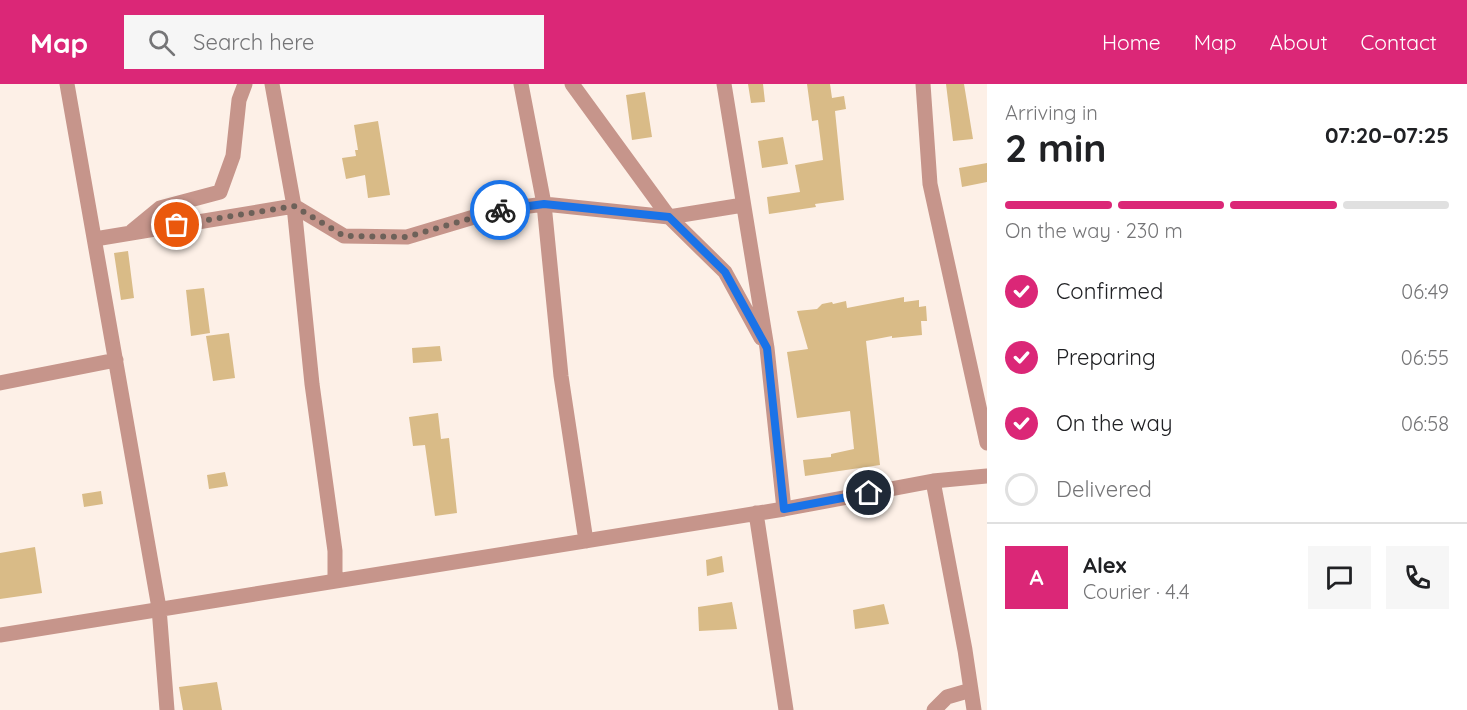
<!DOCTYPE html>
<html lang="en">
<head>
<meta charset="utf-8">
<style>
	:root { --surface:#fff; --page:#f6f6f6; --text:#202124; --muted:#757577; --line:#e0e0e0; --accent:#db2777 }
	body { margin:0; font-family:Quicksand,sans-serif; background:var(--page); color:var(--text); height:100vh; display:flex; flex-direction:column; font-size:22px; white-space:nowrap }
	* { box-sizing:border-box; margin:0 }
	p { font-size:20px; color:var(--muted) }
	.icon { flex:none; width:33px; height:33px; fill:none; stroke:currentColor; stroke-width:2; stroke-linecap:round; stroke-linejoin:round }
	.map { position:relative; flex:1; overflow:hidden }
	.details { display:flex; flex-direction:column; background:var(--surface); width:480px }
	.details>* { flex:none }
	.pin { position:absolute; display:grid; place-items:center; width:51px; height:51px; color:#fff; margin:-26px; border:3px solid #fff; border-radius:50%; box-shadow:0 2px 6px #0007 }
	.courier { position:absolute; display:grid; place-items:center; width:60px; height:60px; margin:-30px; border:4px solid #1a73e8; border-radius:50%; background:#fff; color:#222; box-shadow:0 2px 8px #0007 }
	.overview em { font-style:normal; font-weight:700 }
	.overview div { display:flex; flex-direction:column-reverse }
	.overview { display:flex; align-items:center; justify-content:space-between; height:102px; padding:0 18px }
	h1 { font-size:39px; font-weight:700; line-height:45px }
	.bar { display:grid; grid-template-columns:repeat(4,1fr); gap:9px 6px; align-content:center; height:72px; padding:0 18px }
	.bar i { height:8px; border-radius:4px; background:var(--line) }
	.bar .selected { background:var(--accent) }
	.bar p { grid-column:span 4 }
	.line { display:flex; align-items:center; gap:15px; padding:0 18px; border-top:2px solid var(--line) }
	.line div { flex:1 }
	.round { display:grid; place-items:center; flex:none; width:63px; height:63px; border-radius:0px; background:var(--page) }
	ol { padding:0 18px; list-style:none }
	li { display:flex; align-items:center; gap:18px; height:66px }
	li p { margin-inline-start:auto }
	li .icon { padding:6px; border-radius:50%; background:var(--accent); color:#fff; stroke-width:4 }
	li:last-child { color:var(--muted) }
	li i { width:33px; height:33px; border:3px solid var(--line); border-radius:50% }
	header { display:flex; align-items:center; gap:36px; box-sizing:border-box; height:84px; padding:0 30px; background:var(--accent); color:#fff }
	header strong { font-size:28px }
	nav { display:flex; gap:33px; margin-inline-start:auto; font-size:21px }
	.search { width:420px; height:54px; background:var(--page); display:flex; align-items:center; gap:15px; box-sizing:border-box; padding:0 21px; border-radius:0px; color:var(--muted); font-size:22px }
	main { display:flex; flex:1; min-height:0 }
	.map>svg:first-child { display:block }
	.building { fill:#d9bb87 }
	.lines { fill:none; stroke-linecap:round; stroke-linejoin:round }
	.minor { stroke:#c6958b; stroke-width:15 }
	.done { stroke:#6d6159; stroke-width:6; stroke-dasharray:0 10.8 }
	.route { stroke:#1a73e8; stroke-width:8 }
</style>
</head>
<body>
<header>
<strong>Map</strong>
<div class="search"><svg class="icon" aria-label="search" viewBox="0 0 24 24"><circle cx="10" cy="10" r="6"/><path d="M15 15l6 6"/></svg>Search here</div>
<nav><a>Home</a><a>Map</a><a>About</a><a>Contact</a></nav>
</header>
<main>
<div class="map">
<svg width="987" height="626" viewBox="0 0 987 626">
	<rect width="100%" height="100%" fill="#fdf0e7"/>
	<path class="building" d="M748,0h15l2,18 -14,1z
		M807,0h23l2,14 12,-2 2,13 -11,2 9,89 -29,4 1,3 -47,7 -2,-17 33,-5 -5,-27 28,-5 -5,-40 -6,1z
		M946,0h18l9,55 -20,2z
		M645,8l7,45 -20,3 -6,-45z
		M378,37l12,74 -22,3 -3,-23 -19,4 -4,-21 14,-2 -1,-6h3l-4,-25z
		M783,53l5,27 -26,4 -4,-27z
		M987,79v19l-25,5 -3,-19z
		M128,167l6,47 -13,2 -7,-47z
		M204,204l6,45 -19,3 -5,-46z
		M904,213v5l15,-2v7l7,-1 1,15h-6l1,14 -30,3v-2l-26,5 14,124 -75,11 -2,-16 28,-3v-3l23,-5 -4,-38 -53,7 -10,-66 21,-3 -11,-38 20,-2 5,-5 10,-2 1,2 13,-3 1,7z
		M229,249l6,45 -22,3 -7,-45z
		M440,262l2,15 -29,2 -1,-15z
		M438,329l3,26 8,-1 8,75 -22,3 -10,-71 -12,1 -4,-29z
		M225,388l3,14 -19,3 -2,-14z
		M101,407l2,13 -19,3 -2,-13z
		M35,463l7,46 -42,6v-46z
		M722,472l2,16 -17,4 -1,-16z
		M732,518l5,27 -38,2 -1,-24z
		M884,520l5,20 -34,5 -2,-19z
		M217,598l5,28h-39l-4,-23z"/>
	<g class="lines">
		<path class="minor" d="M67,0l92,524 8,102
			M272,0l22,122 18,178 23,167v30
			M521,0l23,120 17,172 25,165
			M572,0l97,133 56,55 36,66
			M724,0l43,264 17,161
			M923,0l7,100 57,259
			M132,147l28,-23 60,-16 13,-36 6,-56 6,-16
			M95,155l199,-33 50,30 63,1 87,-26 50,-7 125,13 74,-12
			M0,299l116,-23
			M933,397l32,169 9,60
			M756,429l30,197
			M0,551l784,-126 149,-28 54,-5
			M934,626l13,-13 24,-7"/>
	</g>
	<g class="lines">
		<path class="done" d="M177,141l117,-19 50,30 63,1 93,-27"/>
		<path class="route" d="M500,126l44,-6 125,13 56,55 42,76 17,161 85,-16"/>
	</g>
</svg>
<div class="pin" style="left:177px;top:141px;background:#ea580c"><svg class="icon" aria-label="bag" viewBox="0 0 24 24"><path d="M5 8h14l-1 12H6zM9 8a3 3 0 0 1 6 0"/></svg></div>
<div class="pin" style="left:869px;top:409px;background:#1f2937"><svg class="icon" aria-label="home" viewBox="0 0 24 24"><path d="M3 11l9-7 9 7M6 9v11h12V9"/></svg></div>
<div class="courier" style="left:500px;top:126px"><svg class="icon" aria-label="bike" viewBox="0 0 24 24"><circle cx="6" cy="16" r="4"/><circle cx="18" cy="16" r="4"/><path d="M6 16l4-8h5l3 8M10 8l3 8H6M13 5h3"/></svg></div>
</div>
<section class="details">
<div class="overview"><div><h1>2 min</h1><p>Arriving in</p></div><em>07:20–07:25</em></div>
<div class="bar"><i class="selected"></i><i class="selected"></i><i class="selected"></i><i></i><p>On the way · 230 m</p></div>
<ol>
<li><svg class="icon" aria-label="check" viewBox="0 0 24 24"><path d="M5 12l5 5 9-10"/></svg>Confirmed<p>06:49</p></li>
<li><svg class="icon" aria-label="check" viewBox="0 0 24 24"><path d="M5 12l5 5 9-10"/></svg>Preparing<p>06:55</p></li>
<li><svg class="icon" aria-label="check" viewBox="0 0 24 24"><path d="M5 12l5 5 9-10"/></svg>On the way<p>06:58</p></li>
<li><i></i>Delivered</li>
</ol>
<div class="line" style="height:108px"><b class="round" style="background:var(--accent);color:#fff">A</b><div><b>Alex</b><p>Courier · 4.4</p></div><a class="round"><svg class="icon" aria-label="chat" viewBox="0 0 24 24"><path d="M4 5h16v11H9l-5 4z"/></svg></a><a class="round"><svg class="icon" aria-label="phone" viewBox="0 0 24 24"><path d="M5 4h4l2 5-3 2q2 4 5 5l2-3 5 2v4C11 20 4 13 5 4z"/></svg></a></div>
</section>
</main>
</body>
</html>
